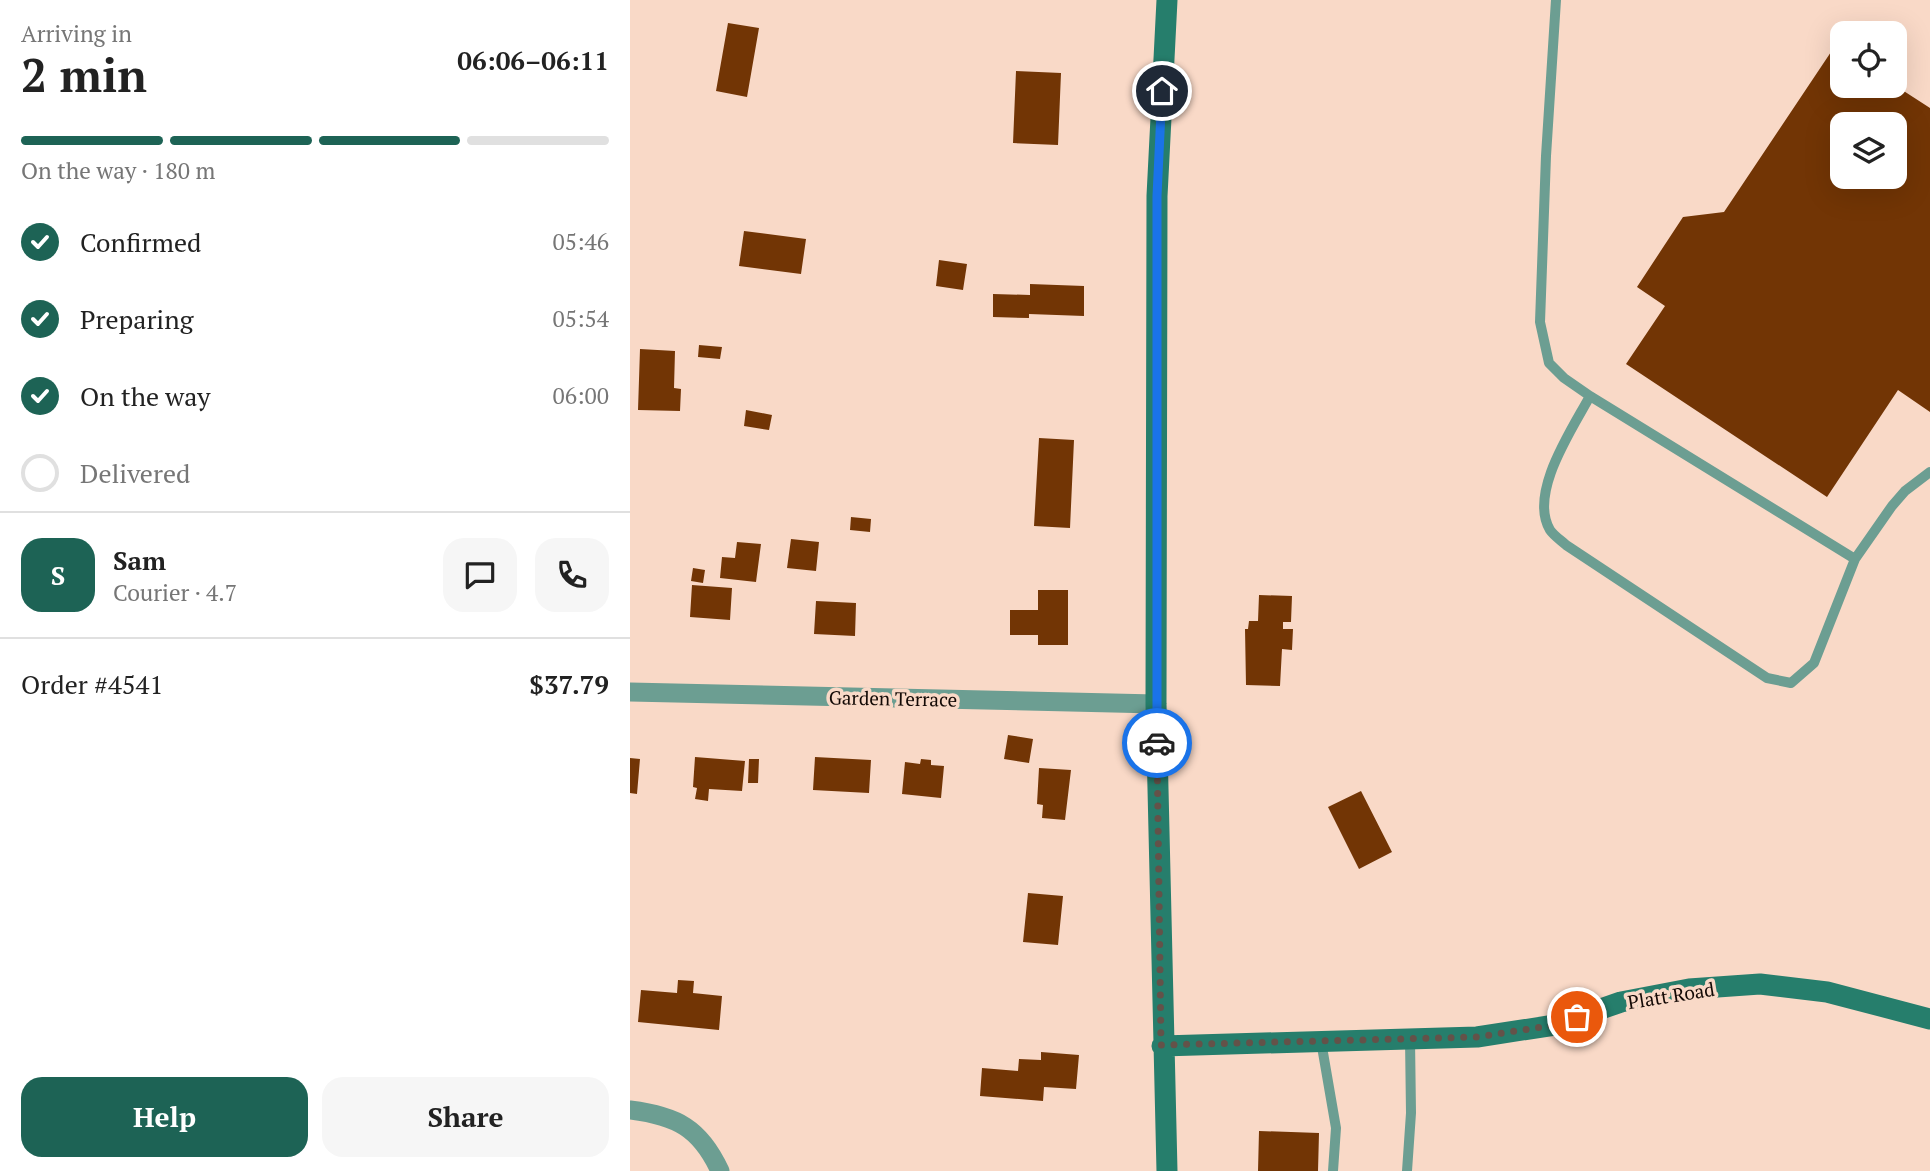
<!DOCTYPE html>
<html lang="en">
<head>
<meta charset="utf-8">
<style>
	:root { --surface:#fff; --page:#f6f6f6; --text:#222; --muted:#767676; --line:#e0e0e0; --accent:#1d6355 }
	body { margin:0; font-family:"PT Serif",serif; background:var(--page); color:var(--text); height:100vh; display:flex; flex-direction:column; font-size:26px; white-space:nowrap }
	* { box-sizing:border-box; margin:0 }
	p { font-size:23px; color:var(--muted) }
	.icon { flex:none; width:38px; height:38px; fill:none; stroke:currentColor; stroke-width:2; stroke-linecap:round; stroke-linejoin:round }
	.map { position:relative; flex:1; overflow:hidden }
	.details { display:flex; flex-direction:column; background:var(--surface); width:630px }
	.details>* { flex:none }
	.tools { position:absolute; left:1200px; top:21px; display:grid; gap:14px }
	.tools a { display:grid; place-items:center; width:77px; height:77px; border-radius:14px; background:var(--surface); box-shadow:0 7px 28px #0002; font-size:35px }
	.pin { position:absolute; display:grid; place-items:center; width:60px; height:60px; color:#fff; margin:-30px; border:4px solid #fff; border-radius:50%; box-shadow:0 2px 7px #0007 }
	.courier { position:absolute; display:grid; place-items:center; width:70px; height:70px; margin:-35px; border:5px solid #1a73e8; border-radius:50%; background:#fff; color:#222; box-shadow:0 2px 9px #0007 }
	.overview em { font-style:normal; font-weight:700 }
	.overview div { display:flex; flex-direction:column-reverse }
	.overview { display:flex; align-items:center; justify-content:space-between; height:119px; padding:0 21px }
	h1 { font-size:46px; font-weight:700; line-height:52px }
	.bar { display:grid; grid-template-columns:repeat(4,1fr); gap:10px 7px; align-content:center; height:84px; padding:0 21px }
	.bar i { height:9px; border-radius:5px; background:var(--line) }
	.bar .current { background:var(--accent) }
	.bar p { grid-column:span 4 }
	.line { display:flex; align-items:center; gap:18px; padding:0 21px; border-top:2px solid var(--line) }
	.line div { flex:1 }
	.round { display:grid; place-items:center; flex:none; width:74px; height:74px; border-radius:21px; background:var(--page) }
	ol { padding:0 21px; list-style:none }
	li { display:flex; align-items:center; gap:21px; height:77px }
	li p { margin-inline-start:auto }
	li .icon { padding:7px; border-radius:50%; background:var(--accent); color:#fff; stroke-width:4 }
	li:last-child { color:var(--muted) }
	li i { width:38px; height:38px; border:4px solid var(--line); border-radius:50% }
	.cta { display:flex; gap:14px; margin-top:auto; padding:14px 21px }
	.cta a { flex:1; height:80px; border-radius:21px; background:var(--accent); color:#fff; font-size:28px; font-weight:700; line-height:80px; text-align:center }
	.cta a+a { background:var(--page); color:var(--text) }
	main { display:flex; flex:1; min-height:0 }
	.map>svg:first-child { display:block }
	.building { fill:#723505; fill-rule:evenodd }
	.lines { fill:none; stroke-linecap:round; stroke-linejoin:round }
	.lane { stroke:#6c9e92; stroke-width:10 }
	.street { stroke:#6c9e92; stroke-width:19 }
	.secondary { stroke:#267e6c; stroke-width:21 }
	.done { stroke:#645249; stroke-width:7; stroke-dasharray:0 12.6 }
	.route { stroke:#1a73e8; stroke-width:9 }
	.labels { text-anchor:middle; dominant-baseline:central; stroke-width:7; stroke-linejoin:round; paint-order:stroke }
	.street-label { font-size:19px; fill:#130905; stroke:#f9d9c7 }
</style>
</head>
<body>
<main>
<section class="details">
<div class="overview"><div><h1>2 min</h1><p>Arriving in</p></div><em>06:06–06:11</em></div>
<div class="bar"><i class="current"></i><i class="current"></i><i class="current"></i><i></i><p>On the way · 180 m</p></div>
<ol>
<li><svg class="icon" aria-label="check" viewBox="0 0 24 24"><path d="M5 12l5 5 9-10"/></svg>Confirmed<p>05:46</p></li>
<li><svg class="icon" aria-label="check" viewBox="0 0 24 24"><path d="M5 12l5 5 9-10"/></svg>Preparing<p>05:54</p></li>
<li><svg class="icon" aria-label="check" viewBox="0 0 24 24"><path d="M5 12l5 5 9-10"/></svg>On the way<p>06:00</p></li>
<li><i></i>Delivered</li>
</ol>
<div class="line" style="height:126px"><b class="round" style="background:var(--accent);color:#fff">S</b><div><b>Sam</b><p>Courier · 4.7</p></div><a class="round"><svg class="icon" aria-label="chat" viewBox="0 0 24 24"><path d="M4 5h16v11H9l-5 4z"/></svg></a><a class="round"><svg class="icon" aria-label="phone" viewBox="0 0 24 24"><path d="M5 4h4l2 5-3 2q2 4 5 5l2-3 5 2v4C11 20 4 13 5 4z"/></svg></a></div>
<div class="line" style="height:91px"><div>Order #4541</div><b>$37.79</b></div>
<div class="cta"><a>Help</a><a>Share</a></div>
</section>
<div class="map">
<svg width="1300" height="1171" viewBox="0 0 1300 1171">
	<rect width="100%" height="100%" fill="#f9d9c7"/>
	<path class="building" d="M98,23l31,5 -12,69 -31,-6z
		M1205,46l8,5v35h53l34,22v304l-32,-22 -71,107 -201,-133 39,-58 -28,-19 46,-70 41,-5zM1213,124h52v53h-52z
		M386,71l45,2 -3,72 -45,-2z
		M114,231l62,8 -5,35 -62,-8z
		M309,260l28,4 -4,26 -27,-4z
		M400,284l54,2v30l-55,-2v4l-36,-1v-23l37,1z
		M69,345l23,2 -2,12 -22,-2z
		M10,349l35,2 -1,37 7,1 -1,22 -42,-1z
		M116,410l26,5 -3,15 -25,-4z
		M409,438l35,2 -4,88 -36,-2z
		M221,517l20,2 -1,13 -20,-2z
		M161,539l28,3 -3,29 -29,-3z
		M107,542l24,2 -5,38 -36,-4 2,-21 13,1z
		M63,568l12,2 -2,13 -12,-2z
		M62,585l40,3 -2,32 -40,-3z
		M408,590h30v55h-30v-10h-28v-25h28z
		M629,595l33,1 -1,26h-8v7h10l-1,21 -10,-1 -2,37 -34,-1 -1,-56h3l1,-8h9z
		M186,601l40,2 -1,33 -41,-2z
		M378,735l25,4 -4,24 -25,-4z
		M65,757l50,4 -3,30 -33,-2 -1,12 -13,-2 2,-11 -4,-1z
		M185,757l56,3 -2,33 -56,-3z
		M0,758l10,1 -3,35 -7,-1z
		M119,759h10l-1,24h-10z
		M291,759l10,1v5l13,1 -3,32 -39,-4 3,-32 15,2z
		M409,768l32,2 -6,50 -23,-2 1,-13 -6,-1z
		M731,791l31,61 -33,17 -31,-62z
		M398,893l35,3 -5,49 -35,-3z
		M48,980l16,1 -1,12 29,3 -3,34 -81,-8 3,-32 36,3z
		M411,1052l38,3 -3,34 -32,-2 -1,14 -63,-5 2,-28 36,3 1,-12 22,1z
		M629,1131l60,2 -1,38h-60z"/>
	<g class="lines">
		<path class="lane" d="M926,0l-10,156 -6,166 9,41 15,15 26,18c-17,32 -62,97 -40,134 4,6 12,11 16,15l201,133 24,5 23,-20 41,-104 37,-53 13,-15 25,-19
			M960,396l265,163
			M691,1041l15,87 -3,43
			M777,1171l4,-58 -1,-74"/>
		<path class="street" d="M0,692l526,12
			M0,1110c47,6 70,18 90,61"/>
		<path class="secondary" d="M532,1046l315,-9 78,-12 66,-23 68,-13 71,-5 67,8 103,27
			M537,1171l-11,-467 1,-508 10,-196"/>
	</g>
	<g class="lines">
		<path class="done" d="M527,743l4,302 316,-8 78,-12 22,-8"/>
		<path class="route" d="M527,743v-547l5,-105"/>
	</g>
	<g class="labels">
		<g class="street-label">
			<text transform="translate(263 698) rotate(1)">Garden Terrace</text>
			<text transform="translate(1041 995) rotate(-9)">Platt Road</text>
		</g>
	</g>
</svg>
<div class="tools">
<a><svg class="icon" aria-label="locate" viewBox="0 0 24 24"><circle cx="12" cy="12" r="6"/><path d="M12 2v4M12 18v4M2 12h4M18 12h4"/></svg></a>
<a><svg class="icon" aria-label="layers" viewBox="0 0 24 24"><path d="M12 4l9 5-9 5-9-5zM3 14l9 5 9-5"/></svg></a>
</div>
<div class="pin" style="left:947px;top:1017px;background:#ea580c"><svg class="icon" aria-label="bag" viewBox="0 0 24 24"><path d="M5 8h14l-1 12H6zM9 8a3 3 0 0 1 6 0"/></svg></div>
<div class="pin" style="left:532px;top:91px;background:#1f2937"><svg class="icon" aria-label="home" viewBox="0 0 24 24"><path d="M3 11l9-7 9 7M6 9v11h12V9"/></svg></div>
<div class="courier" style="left:527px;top:743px"><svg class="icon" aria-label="car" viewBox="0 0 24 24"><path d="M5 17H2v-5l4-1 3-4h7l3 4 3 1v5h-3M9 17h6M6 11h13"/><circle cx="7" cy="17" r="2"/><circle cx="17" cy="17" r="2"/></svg></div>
</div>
</main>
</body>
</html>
